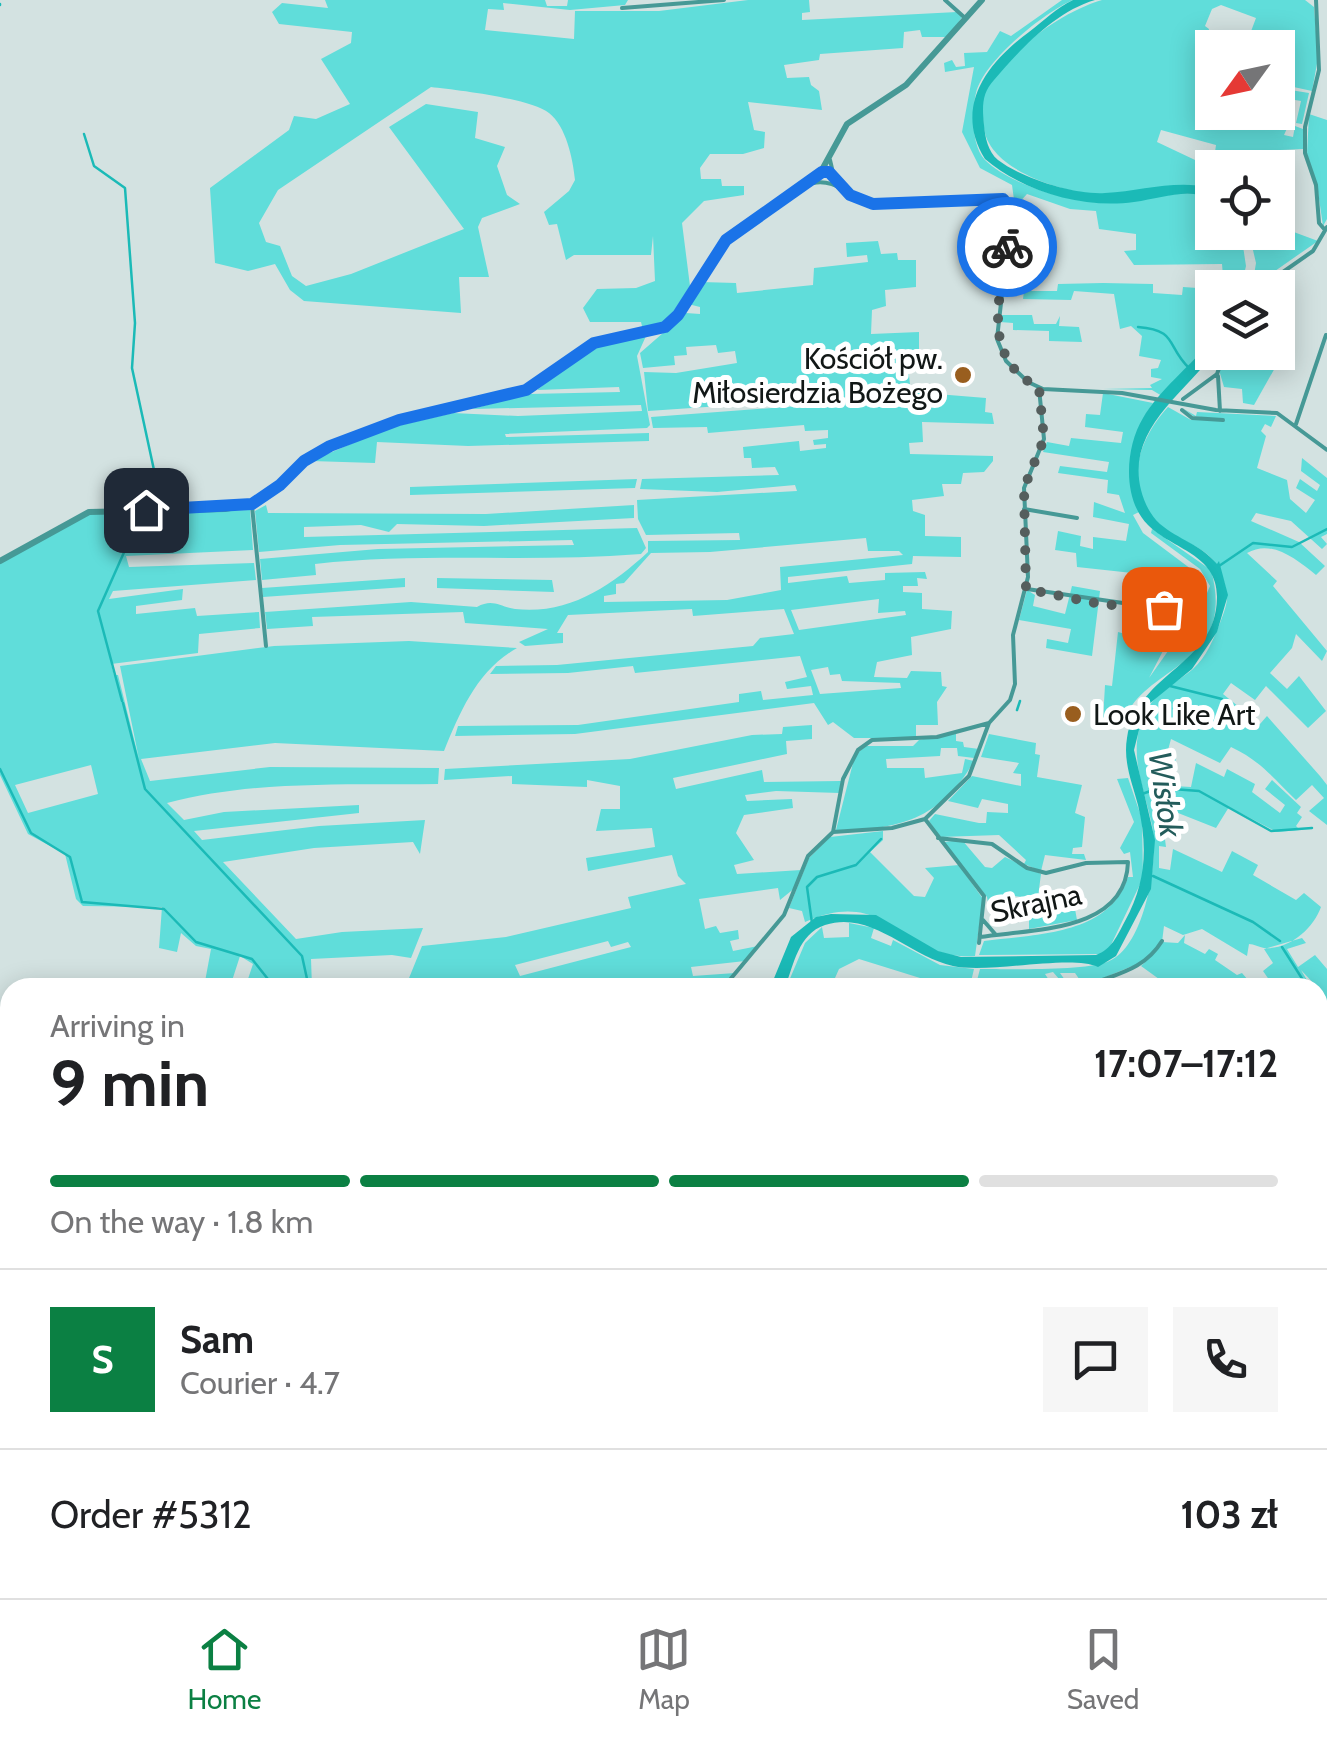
<!DOCTYPE html>
<html lang="en">
<head>
<meta charset="utf-8">
<style>
	:root { --surface:#fff; --page:#f6f6f6; --text:#202124; --muted:#757577; --line:#e0e0e0; --accent:#0b8043 }
	body { margin:0; font-family:Cabin,sans-serif; background:var(--page); color:var(--text); height:100vh; display:flex; flex-direction:column; font-size:38px; white-space:nowrap }
	* { box-sizing:border-box; margin:0 }
	p { font-size:32px; color:var(--muted) }
	.icon { flex:none; width:55px; height:55px; fill:none; stroke:currentColor; stroke-width:2; stroke-linecap:round; stroke-linejoin:round }
	.map { position:relative; flex:1; overflow:hidden }
	.sheet { position:absolute; left:0px; top:978px; width:1328px; height:622px; display:flex; flex-direction:column; background:var(--surface); border-radius:30px 30px 0 0; box-shadow:0 5px 25px #0003 }
	.sheet>* { flex:none }
	.needle { width:65px; rotate:237deg }
	.fabs { position:absolute; left:1195px; top:30px; display:grid; gap:20px }
	.fabs a { display:grid; place-items:center; width:100px; height:100px; border-radius:0px; background:var(--surface); box-shadow:0 5px 25px #0003; font-size:50px }
	.pin { position:absolute; display:grid; place-items:center; width:85px; height:85px; color:#fff; margin:-42px; border-radius:20px; box-shadow:0 5px 15px #0006 }
	.courier { position:absolute; display:grid; place-items:center; width:100px; height:100px; margin:-50px; border:8px solid #1a73e8; border-radius:50%; background:#fff; color:#222; box-shadow:0 2px 12px #0007 }
	.summary em { font-style:normal; font-weight:800 }
	.summary div { display:flex; flex-direction:column-reverse }
	.summary { display:flex; align-items:center; justify-content:space-between; height:170px; padding:0 50px }
	h1 { font-size:65px; font-weight:800; line-height:75px }
	.bar { display:grid; grid-template-columns:repeat(4,1fr); gap:15px 10px; align-content:center; height:120px; padding:0 50px }
	.bar i { height:12px; border-radius:8px; background:var(--line) }
	.bar .selected { background:var(--accent) }
	.bar p { grid-column:span 4 }
	.line { display:flex; align-items:center; gap:25px; padding:0 50px; border-top:2px solid var(--line) }
	.line div { flex:1 }
	.round { display:grid; place-items:center; flex:none; width:105px; height:105px; border-radius:0px; background:var(--page) }
	.dock { display:flex; justify-content:space-around; align-items:center; height:140px; border-top:2px solid var(--line); background:var(--surface); font-size:28px; color:var(--muted) }
	.dock a { display:grid; justify-items:center; gap:5px }
	.dock .selected { color:var(--accent) }
	.map>svg:first-child { display:block }
	.green { fill:#60ddda; fill-rule:evenodd }
	.water { fill:#1bbab7 }
	.lines { fill:none; stroke-linecap:round; stroke-linejoin:round }
	.stream { stroke:#1bbab7; stroke-width:2.5 }
	.river { stroke:#1bbab7; stroke-width:8 }
	.minor { stroke:#469996; stroke-width:4 }
	.tertiary { stroke:#469996; stroke-width:6 }
	.secondary { stroke:#216e6c; stroke-width:8 }
	.primary { stroke:#0f4f4e; stroke-width:9 }
	.done { stroke:#555e5d; stroke-width:10; stroke-dasharray:0 18 }
	.route { stroke:#1a73e8; stroke-width:12 }
	.poi-dot { fill:#995e1f; stroke:#fff; stroke-width:4 }
	.labels { text-anchor:middle; dominant-baseline:central; stroke-width:10; stroke-linejoin:round; paint-order:stroke }
	.poi-label { font-size:30px; fill:#111716; stroke:#fff; text-anchor:end }
	.street-label { font-size:30px; fill:#111716; stroke:#fff }
	.water-label { font-size:32px; font-style:italic; fill:#235c5b; stroke:#fff }
</style>
</head>
<body>
<div class="map">
<svg width="1327" height="1598" viewBox="0 0 1327 1598">
	<rect width="100%" height="100%" fill="#d3e2e1"/>
	<path class="green" d="M325,0h220l2,6h20l1,-6h60l-3,5 -55,5 -67,-7 1,7 -16,-1 -3,21 89,9 1,-28h84l89,-11h61l1,12 -8,1v7l155,-8 5,5 -13,20h-27l-2,-7 -16,2 -1,16 -83,6 -1,6 -35,5 3,13 22,-1 2,8 8,6 3,19 -74,-8 6,28 11,2 -1,16 -21,6h-33l-10,14 1,11h20l1,7h22v9l-40,6 -22,22 8,63 -22,34 -25,10 -2,-8h-51l-7,-14 14,-19 39,-1 19,-7 -2,-45 -2,19h-77l-8,5 -9,-36 -8,1 -5,-13 25,-21 6,-11c-2,-21 -9,-54 -26,-67 -20,-15 -92,-23 -118,-26l-153,103 -19,33 7,19 14,4 12,30 14,10 45,-12 113,-45 -75,-102 37,-23 52,8 -3,26 30,9 -8,19 10,29 13,9 -38,14 -4,9 11,50h-30l2,36 -157,-12 -14,-11 -15,-26 -27,7 -33,-8 -5,-75 79,-58 5,-14 22,3 34,-15 -29,-45 30,-16 1,-11 -73,-8 -7,-12 10,-9 46,5z
		M1062,0h11c-28,12 -89,60 -97,93 -4,17 -5,53 9,67 28,27 91,44 129,43 34,-1 65,-17 98,-5v34l29,1 5,33 -5,21h-27v-11h9l-1,-12 -88,1 -10,-14 12,-1v-16l-37,-5 -3,-18 -26,-2 -43,-15 -12,13 -3,-22 -32,-17 -18,-36 12,-65 -29,5 -1,-9 8,-3 4,7 9,-1 -1,-13 23,-1 13,-21 11,5z
		M1102,0h203l9,7 4,51 -6,33 -23,-5 3,-11 -14,-4v-23l-14,-1 4,-7 -18,-6 6,-16 -35,-13 -9,4 -7,17 4,3 -1,10 27,8 -23,1v64h66v-24l31,5 -7,31 -6,-1 5,-22 -6,-1 -7,20 -9,1 10,3 -5,11 9,2 2,-11 8,3v20l-47,2 -1,16h-6l-35,-8 2,-14 -55,-15 -4,12 55,26v20c-39,-8 -73,7 -113,6 -36,-1 -110,-24 -115,-66 -2,-19 -4,-35 9,-51 28,-34 69,-65 109,-77z
		M1309,114l18,6v99l-4,7 -6,-41 -10,-31z
		M1278,219l5,2v7l35,13 -66,46 4,-24 -7,-30 29,-1z
		M878,241l3,13 16,-1 1,7h18v27l-31,3 1,16 -14,4 -1,24 48,-2v31l-11,1 2,21 -8,1 -2,5 86,7 -1,14 7,1 2,11 -72,-2 1,20 -14,1 1,11 83,2v5l-9,11 -21,1 -2,11h-19l2,12 -32,4 1,11 12,4v21l36,1v20l-48,-1 -1,8 -124,13v6l59,-7 2,7 36,-3v-7l40,-1 2,7 -10,-1 1,8h-15v6l19,1v16l30,2 -1,18 -40,8 1,18 -35,7 -3,15 33,1 4,-7 30,1 1,14 5,1 -10,15 1,23h-22v13h-62l-21,-16 -5,3 -14,-22 -239,31 -120,2 3,-10 120,-1 161,-23v-8l22,-3 2,9 50,-5 -2,-9 -24,3 -2,-7 22,-5 -7,-21 -165,17 -2,-7 -65,7 -78,1 6,-8 61,-1 196,-19 7,-8 34,-4 -10,-25 -91,7 -1,-7 -124,6 -11,18h6v10l-38,3 -6,-4 29,-13 -83,-6 -2,-11 -151,5 1,9 -46,3 -2,-17 146,-10 66,5c16,-9 23,0 38,2 53,6 95,-22 133,-57v-11l92,-1 -1,-7 -93,2 -8,-16 -1,-19 160,-9 -2,-6 -78,7 -77,-3 2,-10 137,-4 -4,-8 -23,1 -1,-10h-7l-1,-11 56,-6 1,10 26,-3v-4l-12,1 -1,-5 15,-2v-8l-23,1 -1,-6 -96,8 -1,-6 -54,1 -2,-11 200,-15 2,-5 -205,14 -4,-39 32,1 61,-10 -2,-12 -17,2 -2,-8 -30,2 1,8 -13,1 1,9 -32,3 -3,-15 46,-40 14,1v-7l-12,-3 13,-22 35,1 1,10 76,-8 1,-17 54,-6 -1,-7 -20,2 -1,-14zM866,538l2,13h31l4,4 -123,12 1,23 -54,10 -123,2v-6l12,-2v-10l8,-1 27,-30 59,-1zM879,599l-1,14 27,-2 1,4 -107,15 -8,-20zM828,667l2,8 10,-1 2,7 58,2 1,5 -81,6 -9,-24z
		M1103,283l50,1v9l29,2 1,-8 29,2v50l-50,57 -10,-6 -49,-1 49,-1 -2,-3 12,-6 -11,-2v-8l7,-1 3,-8 -22,-4 3,-20 -11,-10 -11,3 -6,-35 -40,-3 -3,9 -48,-1 1,-8h33l1,-7z
		M1001,315h31l2,9h22l4,-8 -1,10 20,1 3,15 -33,-1v-10l-36,-1v-7l-13,-1z
		M646,336l-9,20 13,69 -3,3 -142,6 1,3 143,-4v8l-181,5 -91,-4 -2,21 -64,-2 77,-33 65,-15 65,3 124,-5 -1,-6 -169,4 57,-15 91,-2 -1,-5 -82,3 55,-43z
		M1228,353h44l-4,6 8,7 -22,39 -11,-2 -1,-14 -18,-2 -5,-17z
		M1103,393l50,10c-24,33 -27,71 -14,109l-6,3 10,18 52,39 8,15 -7,15 -37,-11 1,-15 -83,-9 -1,-14 -21,-3 3,-19 23,5 -1,10 13,3v-12l33,4 3,-17 -36,-7 1,-15 31,11 -6,-18 -12,-2 1,-13 -50,-7 2,-7 47,6 2,-10 -66,-10 4,-10 22,4 2,-8 50,5 2,-11 -38,-5 1,-13 14,1z
		M1168,407l23,13h35l-33,-4 -9,-7 12,7 1,-4 79,4 -5,11 -6,-3 -4,7 5,5 -9,32 30,12 3,19 16,14 9,-13 -19,-12 4,-9 17,12 3,-6 -19,-14 1,-13 25,20v56l-6,3 6,7 -5,5 -31,-28 -35,-8 -5,8 48,21 26,24 -9,9c-21,-17 -45,-36 -69,-22l30,28 -4,5 54,65 -5,10 -26,-27 -4,14 -22,25 17,16 12,-13 27,35 -18,17 -42,-42 -11,14 -24,-17 -8,11 37,30 7,-8 53,60 7,9v40l-18,-14 15,-13 -12,-13 -16,15c-22,-21 -35,-39 -65,-53l-11,16 -49,-24 -3,11 8,5 -2,31 17,1 5,-24 28,14 3,-8 28,15 -3,8 28,21 5,-8 -20,-16 7,-9 29,27 -4,6 5,4 -6,9 4,4 -23,2 -48,-25 -13,21 -48,-19 -5,15 3,23 -7,-1v22l11,2 3,-21 49,23 10,-21 26,14 -5,10 43,25 8,-7 17,14c-8,22 -32,43 -57,41 -5,-1 -10,-4 -15,-4l-2,12 -45,-27 -19,6 -19,-9 -2,16 16,1 7,-8 -1,8 21,11 4,-5 9,5 -3,6 22,15 5,-2 12,14h-84l-29,-21 6,-6 -63,26 -9,-13h-15l10,14h-4l-13,-15 -8,2 4,6h-8l5,7 -71,1 5,-19c28,0 103,2 127,-7 38,-13 52,-102 45,-137 -8,-38 -25,-72 -8,-110 11,-23 31,-31 49,-46 14,-13 20,-29 27,-46 3,-8 8,-20 7,-29 -9,-53 -41,-44 -70,-72 -36,-36 -17,-85 11,-115z
		M637,479l-2,9 -225,7v-8z
		M266,505l2,8 218,1 148,-9v13l-150,8 -87,-2 -8,8 -28,-7 -57,2v10l333,-9 9,20 -5,6c-108,9 -218,-2 -326,10l1,11 -54,5 -2,-21 118,-10 196,-4 -2,-5 -232,5 -81,7 -4,-41z
		M250,510l3,40 -127,6 3,11 125,-4 2,17 -143,11 -4,8 74,-10 -1,11 -46,6v8l59,-6 2,8 62,-4 1,16 -61,6 -1,19 -87,11 3,11h4l21,84 -19,-93 154,-20 135,-5 108,7c-40,23 -56,62 -73,103l-169,-8 -134,16 9,22 120,-14 169,1 -1,16c-91,1 -183,-4 -271,19l17,17 40,-8 135,-7v8l-165,18 8,9 117,-14 106,-6 -5,34 -7,-12 -99,6 -91,14 73,77 46,-7 81,-4 -12,30 -19,-3 -81,4 1,28 -67,1 8,-24 -13,-8 -10,31h-26l7,-38 -15,-3 -15,-13 -4,19 -18,-4 3,-41 -79,-1 -7,-7 -11,-45 -37,-20 -28,-59v-212l89,-49zM91,765l7,29 -70,19 -13,-28z
		M1152,529l59,41c27,98 -70,95 -87,152l-21,-2 2,-35 7,1 6,-54 48,13 -17,33 55,-78 6,-14 -10,-17 -49,-36z
		M405,578v9l-142,10 -1,-9z
		M437,578l115,2 2,12 -117,-4z
		M1072,586l28,5 -8,65 -46,-8 1,-9 21,4 3,-14 -52,-9 8,-30 8,5 -2,11 32,8z
		M812,725v14l-26,2 1,13 -114,24 3,11 86,-19 2,12 77,-1 -1,12 -64,-2 -31,4 2,6 45,-2 1,9 -49,7 -8,18 18,27 -20,5 3,9 64,-4 -5,17 -16,13 -2,-12 -79,11 6,30 11,-3 4,7 18,-3 1,9 -9,2 3,10 25,-5 -13,15 -54,6 2,9 42,-3 -10,10 -46,5h-274l17,-42 84,-9 125,-29 -3,-11 58,-13 -8,-8 -6,-21 -84,16 -2,-13 69,-11 -3,-19 -56,3 5,-22h19v-23l-33,-6v7l-75,-3v-8l-68,4 1,-11 185,-10 122,-24 30,-1 1,-7zM608,941l3,6 17,-5 3,5 -111,29 -5,-11z
		M956,732v9l7,1 1,5 15,2 -5,9 -16,-2 -1,-8h-16l-1,8 -54,3 1,9h37l1,10 37,-5 3,-14 9,2c-33,58 -75,69 -138,69l19,-75 11,-9h47l6,-6z
		M989,734l47,9 -1,11 5,1 -3,22 45,8 -7,28 10,4 -3,30 -9,1 -1,6h12l2,6 -41,-5 -4,16 -17,-7 2,-4 -27,-25 -59,2 -11,-16 6,-7 44,9h7l1,-11 21,1v-9l-26,-5 -4,9 -30,-7 24,-25 49,10v-12l-8,-1 6,-10 -38,-6z
		M1128,778l14,41 1,59 -34,71 -7,5 -123,1 5,-14c51,-7 125,-5 144,-64h5l-3,-25 -6,2 -4,-6 14,-26 -17,-43z
		M883,831v9l-13,12 44,44 11,1 9,-19 -9,-10 34,-3 24,34 -8,57c-73,6 -85,-72 -170,-34l-3,-11 -13,-3 20,-50 21,-21z
		M962,840l23,27 7,1 13,-11 36,17 -3,23 24,4 1,9 12,-1 2,11 -48,9v-19h8l1,-11 -33,-4 -15,19 -3,-17 -44,-55z
		M849,923l25,5 -3,10 20,8 2,-6 47,25 34,4 -4,17 -21,1 -90,-28 -20,10 -8,18h-36l2,-8 -11,9 19,-45 17,-16 2,11 25,-1z
		M1302,938l4,5 -19,6 11,18 17,-12 12,14v40l-9,-21 -17,-18 10,17 -12,-8 -10,8h-15l-11,-16 10,-8 -9,-14z
		M588,1590h71l11,4 3,-4h76l-2,8h-184z"/>
	<path class="water" d="M1073,0h22c-41,12 -75,50 -101,80 -12,13 -12,26 -10,45 1,12 4,27 14,35 25,19 78,35 107,33 37,-2 71,-14 107,-5v10c-27,-10 -50,0 -78,4 -50,7 -110,-10 -149,-43 -32,-52 2,-96 44,-127 16,-12 27,-24 44,-32z
		M1212,339l2,14c-31,42 -88,77 -73,137 3,12 9,25 19,34 19,16 40,20 57,40l2,-3 9,34 -11,37 -25,37 -43,35 -9,22 -6,24 21,90 -4,49 -35,67 -18,11c-27,-13 -108,7 -145,-1 -45,-10 -81,-56 -128,-41 -27,9 -31,40 -40,62l-15,1 21,-51 25,-20 15,-3 45,1 62,36 23,6 135,-2c16,-6 21,-19 29,-34 21,-38 23,-74 13,-116 -6,-23 -15,-43 -11,-67 11,-67 89,-72 90,-140 1,-44 -44,-48 -69,-73 -26,-26 -23,-77 -5,-107 15,-27 49,-53 69,-79z"/>
	<g class="lines">
		<path class="stream" d="M0,4v1
			M84,134l10,32 31,22 10,135 -3,45 25,116 -12,23
			M1138,327c40,3 28,19 51,41
			M1219,566l34,-23 39,4 35,-18
			M1170,686l52,13
			M122,701l-24,-90 43,-97
			M123,703l22,86 157,167 7,32
			M1017,710l3,-9
			M0,769l31,64 39,24 12,45 82,7 32,33 56,17 23,29
			M1142,794l17,-6 40,3 72,40 41,-3
			M1153,876l100,46 27,19
			M812,923l-5,-36 10,-10 39,-12 25,-26
			M1282,947l26,41
			M1318,1002l9,19
			M0,1020l10,6
			M0,1231l10,11
			M1318,1455l9,1
			M286,1590l6,8
			M481,1590l4,8"/>
		<path class="river" d="M752,1598l3,-8"/>
		<path class="minor" d="M945,0l19,17
			M1316,0l3,70 -14,57v26l11,32 3,38 6,7
			M622,8l102,-8
			M830,160l4,17 8,10
			M813,183c24,-5 37,16 60,20l121,-6 12,4 5,12 -14,126 9,22 22,21 15,7 79,4 94,17 61,3 50,37
			M1260,288l53,-37 14,-24
			M1218,376l2,35
			M1183,399l34,-25 8,-22
			M1182,410l10,8 31,2
			M1296,424l30,-89
			M252,506l14,140
			M1024,509l53,9
			M1027,589l137,20 25,8
			M925,819l59,77 -5,47
			M833,832l59,-4 33,-9 44,-43 20,-53 21,-23 5,-16 -2,-49 15,-58 -4,-89 20,-49 -5,-51
			M938,838l54,6 35,24 19,5 40,-10 42,-1c-2,71 -97,67 -148,75
			M983,920l13,15
			M723,988l61,-73 24,-59 25,-24 10,-53 15,-29 14,-10 65,-3 52,-14
			M973,988v-4
			M1082,988c31,-14 61,-16 80,-47
			M1318,1418l9,-2
			M1193,1598v-8"/>
		<path class="tertiary" d="M0,561l89,-49 136,-3 27,-5 16,-8 36,-35 26,-15 69,-26 127,-30 68,-47 71,-16 13,-12 48,-75 92,-63 29,-53 59,-39 76,-85"/>
		<path class="secondary" d="M1318,1221l9,-85
			M1318,1308l9,15"/>
		<path class="primary" d="M1318,1506l9,-18
			M1318,1520l9,-18
			M1280,1598l2,-8
			M1286,1598l3,-8"/>
	</g>
	<g class="lines">
		<path class="done" d="M1007,247c-7,53 -27,110 32,141l5,51 -20,49 2,101 74,15 64,5"/>
		<path class="route" d="M146,510l106,-6 28,-19 24,-24 26,-15 69,-26 127,-30 68,-47 71,-16 13,-12 48,-75 96,-68h7l21,23 23,9 130,-5 8,10 -4,38"/>
	</g>
	<g class="poi-dot">
		<circle cx="963" cy="375" r="10"/>
		<circle cx="1073" cy="714" r="10"/>
	</g>
	<g class="labels">
		<g class="poi-label">
			<text x="943" y="358">Kościół pw.<tspan x="943" dy="34">Miłosierdzia Bożego</tspan></text>
			<text x="1093" y="714" text-anchor="start">Look Like Art</text>
		</g>
		<g class="street-label">
			<text transform="translate(1036 903) rotate(-12)">Skrajna</text>
		</g>
		<g class="water-label">
			<text transform="translate(1166 794) rotate(82)">Wisłok</text>
		</g>
	</g>
</svg>
<div class="fabs">
<a><svg class="needle" viewBox="-14 -14 28 28"><path d="M0-13l5 13h-10z" fill="#e53935"/><path d="M0 13l5-13h-10z" fill="#757577"/></svg></a>
<a><svg class="icon" aria-label="locate" viewBox="0 0 24 24"><circle cx="12" cy="12" r="6"/><path d="M12 2v4M12 18v4M2 12h4M18 12h4"/></svg></a>
<a><svg class="icon" aria-label="layers" viewBox="0 0 24 24"><path d="M12 4l9 5-9 5-9-5zM3 14l9 5 9-5"/></svg></a>
</div>
<div class="pin" style="left:1164px;top:609px;background:#ea580c"><svg class="icon" aria-label="bag" viewBox="0 0 24 24"><path d="M5 8h14l-1 12H6zM9 8a3 3 0 0 1 6 0"/></svg></div>
<div class="pin" style="left:146px;top:510px;background:#1f2937"><svg class="icon" aria-label="home" viewBox="0 0 24 24"><path d="M3 11l9-7 9 7M6 9v11h12V9"/></svg></div>
<div class="courier" style="left:1007px;top:247px"><svg class="icon" aria-label="bike" viewBox="0 0 24 24"><circle cx="6" cy="16" r="4"/><circle cx="18" cy="16" r="4"/><path d="M6 16l4-8h5l3 8M10 8l3 8H6M13 5h3"/></svg></div>
<section class="sheet">
<div class="summary"><div><h1>9 min</h1><p>Arriving in</p></div><em>17:07–17:12</em></div>
<div class="bar"><i class="selected"></i><i class="selected"></i><i class="selected"></i><i></i><p>On the way · 1.8 km</p></div>
<div class="line" style="height:180px"><b class="round" style="background:var(--accent);color:#fff">S</b><div><b>Sam</b><p>Courier · 4.7</p></div><a class="round"><svg class="icon" aria-label="chat" viewBox="0 0 24 24"><path d="M4 5h16v11H9l-5 4z"/></svg></a><a class="round"><svg class="icon" aria-label="phone" viewBox="0 0 24 24"><path d="M5 4h4l2 5-3 2q2 4 5 5l2-3 5 2v4C11 20 4 13 5 4z"/></svg></a></div>
<div class="line" style="height:130px"><div>Order #5312</div><b>103 zł</b></div>
</section>
</div>
<nav class="dock">
<a class="selected"><svg class="icon" aria-label="home" viewBox="0 0 24 24"><path d="M3 11l9-7 9 7M6 9v11h12V9"/></svg>Home</a>
<a><svg class="icon" aria-label="map" viewBox="0 0 24 24"><path d="M3 6l6-2 6 2 6-2v14l-6 2-6-2-6 2zM9 4v14M15 6v14"/></svg>Map</a>
<a><svg class="icon" aria-label="saved" viewBox="0 0 24 24"><path d="M7 4h10v16l-5-4-5 4z"/></svg>Saved</a>
</nav>
</body>
</html>
